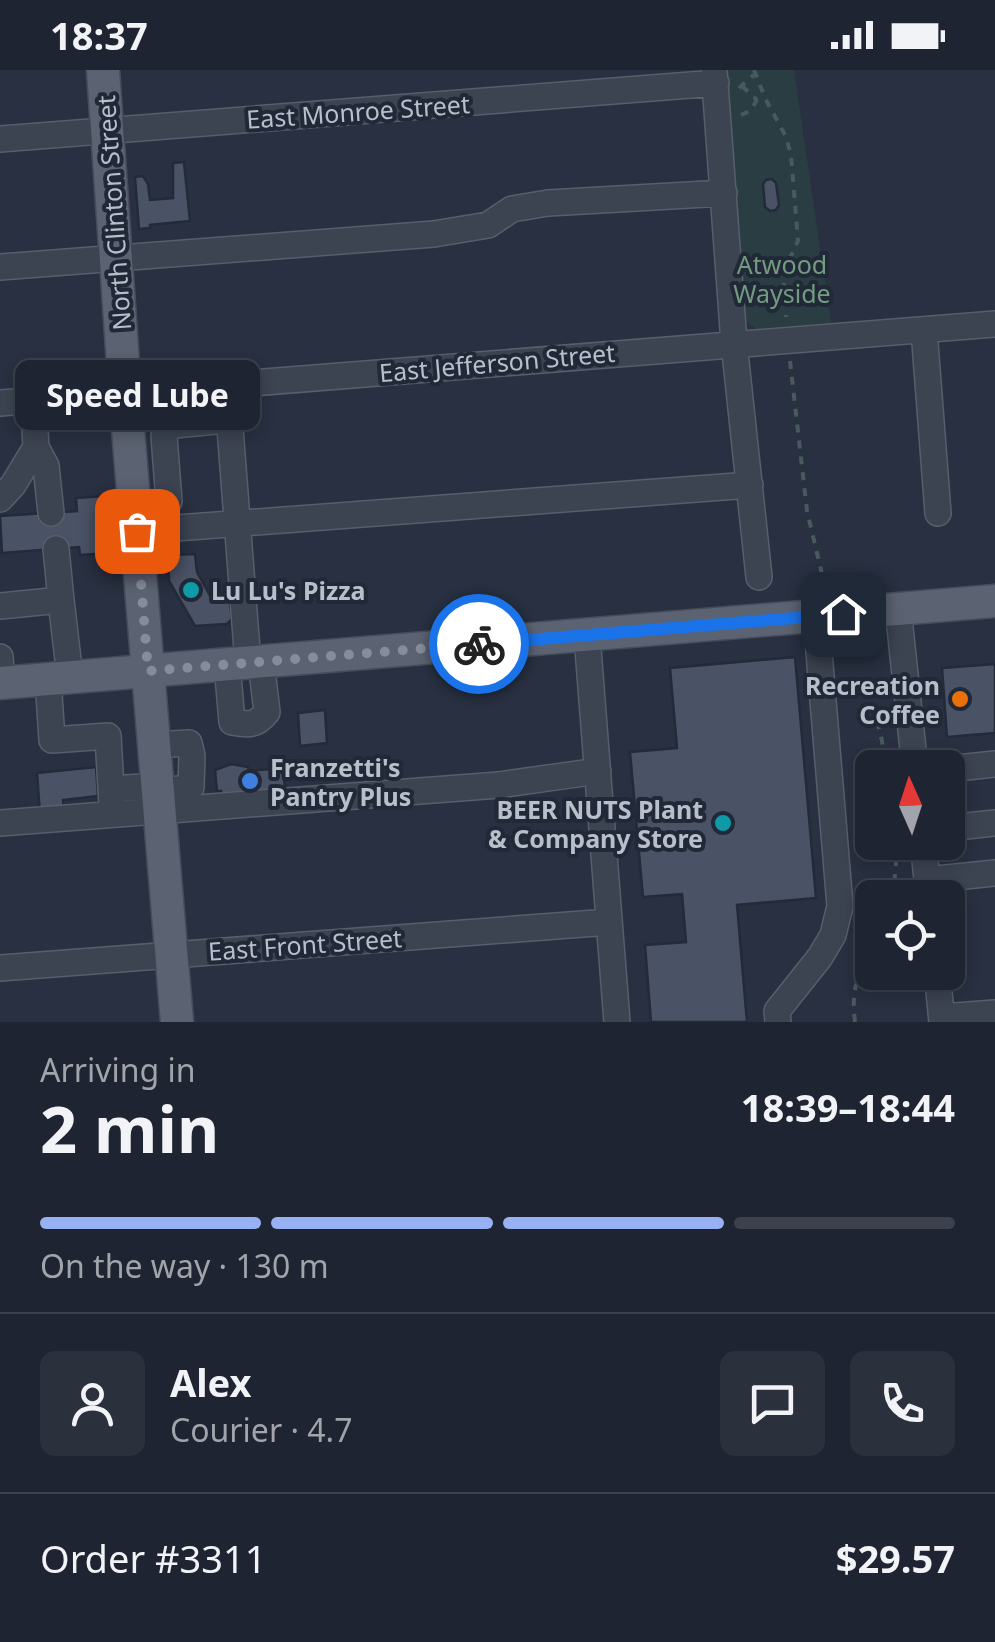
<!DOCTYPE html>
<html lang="en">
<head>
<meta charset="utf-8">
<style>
	:root { --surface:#1e2431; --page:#2b303d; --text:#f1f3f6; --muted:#a1a4ab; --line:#3c414d; --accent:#97b1f3 }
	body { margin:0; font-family:"Noto Sans",sans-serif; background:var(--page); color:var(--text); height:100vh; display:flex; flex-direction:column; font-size:38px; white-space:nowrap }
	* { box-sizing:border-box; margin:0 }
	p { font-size:32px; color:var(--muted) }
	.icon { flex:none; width:55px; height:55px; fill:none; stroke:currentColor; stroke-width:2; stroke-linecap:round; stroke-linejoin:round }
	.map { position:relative; height:952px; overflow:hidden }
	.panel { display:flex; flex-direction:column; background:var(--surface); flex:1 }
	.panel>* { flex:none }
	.needle { width:65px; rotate:357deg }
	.buttons { position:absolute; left:855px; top:680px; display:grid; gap:20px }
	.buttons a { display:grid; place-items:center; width:110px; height:110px; border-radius:15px; background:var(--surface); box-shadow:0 5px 15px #0003,0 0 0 2px var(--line); font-size:50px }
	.pin { position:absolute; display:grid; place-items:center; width:85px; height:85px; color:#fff; margin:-42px; border-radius:20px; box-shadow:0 5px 15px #0006 }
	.courier { position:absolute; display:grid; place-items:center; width:100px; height:100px; margin:-50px; border:8px solid #1a73e8; border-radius:50%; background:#fff; color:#222; box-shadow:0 2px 12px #0007 }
	.bubble { position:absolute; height:70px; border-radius:15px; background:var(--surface); box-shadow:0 5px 15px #0003,0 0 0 2px var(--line); font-size:32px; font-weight:700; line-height:70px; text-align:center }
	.overview em { font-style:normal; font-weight:700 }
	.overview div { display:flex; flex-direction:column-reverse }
	.overview { display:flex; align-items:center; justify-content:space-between; height:170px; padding:0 40px }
	h1 { font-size:65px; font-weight:700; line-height:75px }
	.bar { display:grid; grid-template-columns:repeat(4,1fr); gap:15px 10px; align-content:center; height:120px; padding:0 40px }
	.bar i { height:12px; border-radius:8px; background:var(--line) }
	.bar .current { background:var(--accent) }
	.bar p { grid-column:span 4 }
	.line { display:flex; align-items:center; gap:25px; padding:0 40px; border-top:2px solid var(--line) }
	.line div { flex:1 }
	.round { display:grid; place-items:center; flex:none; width:105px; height:105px; border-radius:15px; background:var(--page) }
	.status { display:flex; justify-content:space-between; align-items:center; height:70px; padding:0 50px; background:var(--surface); direction:ltr }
	.status svg { height:28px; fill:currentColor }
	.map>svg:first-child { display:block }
	.green { fill:#2a3d42 }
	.building { fill:#4a5265; stroke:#232a39; stroke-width:2.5 }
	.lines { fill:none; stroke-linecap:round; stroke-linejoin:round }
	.minor-casing { stroke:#575e6c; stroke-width:28 }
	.major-casing { stroke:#464c5b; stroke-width:35 }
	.path { stroke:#495a5f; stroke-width:4; stroke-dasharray:8 8; stroke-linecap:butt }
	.minor { stroke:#3c4351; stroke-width:25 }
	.major { stroke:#5b6271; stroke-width:32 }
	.done { stroke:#868c9b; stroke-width:10; stroke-dasharray:0 18 }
	.route { stroke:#1a73e8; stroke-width:12 }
	.culture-dot { fill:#0f9aa8; stroke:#212837; stroke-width:4 }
	.food-dot { fill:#e8710a; stroke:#212837; stroke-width:4 }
	.shop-dot { fill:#3f7fe0; stroke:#212837; stroke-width:4 }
	.labels { text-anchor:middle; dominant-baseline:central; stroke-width:8; stroke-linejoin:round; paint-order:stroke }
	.street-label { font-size:25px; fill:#b9becb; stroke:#212837 }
	.park-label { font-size:25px; fill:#729b80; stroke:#212837 }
	.poi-label { font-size:25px; font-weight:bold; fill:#b9becb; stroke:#212837; text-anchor:start }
</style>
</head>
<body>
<div class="status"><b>18:37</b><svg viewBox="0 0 49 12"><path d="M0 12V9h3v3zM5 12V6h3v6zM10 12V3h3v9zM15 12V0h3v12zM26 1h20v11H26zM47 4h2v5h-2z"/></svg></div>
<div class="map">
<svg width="995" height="952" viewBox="0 0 995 952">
	<rect width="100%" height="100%" fill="#283041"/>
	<path class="green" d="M720,0h74l37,253 -75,6 -12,-9z"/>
	<path class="building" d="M184,92l6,59 -40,4v3l-11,1 -4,-52 8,-1 5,8 2,16 23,-2v-35z
		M772,109l4,4 3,22 -3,5 -6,1 -5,-4 -2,-23 3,-4z
		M105,426l4,57 -29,2 -1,-8 -77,6 -2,-37 77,-5 -1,-13z
		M195,484l2,18 16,29 13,-1 4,4 2,15 -5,5 -32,2 -26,-45 -1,-26z
		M795,587l21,241 -79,7 10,117h-96l-6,-77 41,-3 -4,-48 -39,3 -13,-145 47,-4 -7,-80z
		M995,594v69l-48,4 -5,-69z
		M325,640l2,33 -27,3 -2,-33z
		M231,694l17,3 1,4 34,-3 3,30 -65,4v-11h-4l-2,-21z
		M96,697l2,29 -35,4 1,12 -24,2 -3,-41z"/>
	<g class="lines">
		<defs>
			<path id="minor" d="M714,0l20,273 25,234
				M0,69l716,-56
				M0,197l434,-33 54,-9 24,-16 36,-6 176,-10
				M924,260l14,183
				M0,333l995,-79
				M226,350l4,8 18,235
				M36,377l10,19 5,47
				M0,429l13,-14 23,-38 -3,-47
				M135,438l29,-2 5,-5 -5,-65 3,-7 8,-4 51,-5 -2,-15
				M137,461l613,-46
				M56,479l5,51
				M0,536l61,-6 9,77
				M898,539l17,159
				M587,566l30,386
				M0,587l2,26
				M227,594l5,58c16,3 24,4 35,-10l-6,-50
				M48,609l4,61 56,-4 3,53
				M155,675l34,-2 3,13 -1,31 -33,5
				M948,699l47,-5
				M112,734l-1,-15 47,-3
				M0,753l499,-38 99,-14
				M948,758l47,-5
				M923,772l6,56
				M927,810l68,-7
				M0,898l609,-46
				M937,902l5,50
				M942,947l53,-4
				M778,952l-1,-11 43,-54 13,-22 7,-29 -24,-290"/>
			<path id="major" d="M103,0l22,323 52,629
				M0,613l995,-82"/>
		</defs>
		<use href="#minor" class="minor-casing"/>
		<use href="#major" class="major-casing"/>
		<path class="path" d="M754,0l11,28 20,37 6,19 7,87 -10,21 -4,22 2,33
			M742,16l15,14
			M739,18l15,-13
			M741,45l9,-4 7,-11 6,-1
			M790,291l17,150 15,63
			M870,620l12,51 3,27
			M893,828l3,-36 -2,-20
			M855,952c-4,-33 2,-45 17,-74"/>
		<use href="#minor" class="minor"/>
		<use href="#major" class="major"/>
	</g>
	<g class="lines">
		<path class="done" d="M137,461l11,140 331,-27"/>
		<path class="route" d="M479,574l364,-30"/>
	</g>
	<g class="culture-dot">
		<circle cx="191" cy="520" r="10"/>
		<circle cx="723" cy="753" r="10"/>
	</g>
	<circle class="food-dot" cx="960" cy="629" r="10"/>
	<circle class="shop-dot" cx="250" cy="711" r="10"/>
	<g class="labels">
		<g class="street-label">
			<text transform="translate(358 41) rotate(-4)">East Monroe Street</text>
			<text transform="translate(113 143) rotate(-94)">North Clinton Street</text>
			<text transform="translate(497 292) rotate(-5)">East Jefferson Street</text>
			<text transform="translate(305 874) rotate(-4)">East Front Street</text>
		</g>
		<g class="park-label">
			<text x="782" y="194">Atwood<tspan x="782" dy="29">Wayside</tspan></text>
		</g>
		<g class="poi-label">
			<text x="211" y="520">Lu Lu's Pizza</text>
			<text x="940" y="615" text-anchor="end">Recreation<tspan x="940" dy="29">Coffee</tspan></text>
			<text x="270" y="697">Franzetti's<tspan x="270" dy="29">Pantry Plus</tspan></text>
			<text x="703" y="739" text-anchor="end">BEER NUTS Plant<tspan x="703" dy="29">&amp; Company Store</tspan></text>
		</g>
	</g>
</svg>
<div class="buttons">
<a><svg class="needle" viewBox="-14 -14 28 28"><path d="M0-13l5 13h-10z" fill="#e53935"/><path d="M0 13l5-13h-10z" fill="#a1a4ab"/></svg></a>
<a><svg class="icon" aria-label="locate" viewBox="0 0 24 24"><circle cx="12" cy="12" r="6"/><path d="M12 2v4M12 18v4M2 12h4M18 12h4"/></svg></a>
</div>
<div class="pin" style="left:137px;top:461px;background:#ea580c"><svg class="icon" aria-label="bag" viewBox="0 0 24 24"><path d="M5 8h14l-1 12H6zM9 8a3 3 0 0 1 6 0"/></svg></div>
<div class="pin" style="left:843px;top:544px;background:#1f2937"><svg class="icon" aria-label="home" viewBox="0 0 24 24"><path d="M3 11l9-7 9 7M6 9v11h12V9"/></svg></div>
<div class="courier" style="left:479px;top:574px"><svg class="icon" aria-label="bike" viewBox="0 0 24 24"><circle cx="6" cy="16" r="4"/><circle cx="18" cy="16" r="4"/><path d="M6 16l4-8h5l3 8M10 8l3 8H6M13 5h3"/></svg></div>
<div class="bubble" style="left:15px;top:290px;width:245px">Speed Lube</div>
</div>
<section class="panel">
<div class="overview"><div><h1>2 min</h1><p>Arriving in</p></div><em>18:39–18:44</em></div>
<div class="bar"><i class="current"></i><i class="current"></i><i class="current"></i><i></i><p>On the way · 130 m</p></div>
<div class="line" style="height:180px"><a class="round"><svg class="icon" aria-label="person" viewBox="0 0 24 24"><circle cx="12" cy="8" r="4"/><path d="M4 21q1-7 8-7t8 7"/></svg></a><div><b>Alex</b><p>Courier · 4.7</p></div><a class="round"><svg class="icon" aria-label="chat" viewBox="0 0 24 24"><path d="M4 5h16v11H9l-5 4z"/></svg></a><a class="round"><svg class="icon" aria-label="phone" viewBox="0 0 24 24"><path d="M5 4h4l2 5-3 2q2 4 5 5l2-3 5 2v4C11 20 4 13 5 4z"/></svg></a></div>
<div class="line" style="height:130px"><div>Order #3311</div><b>$29.57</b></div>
</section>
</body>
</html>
